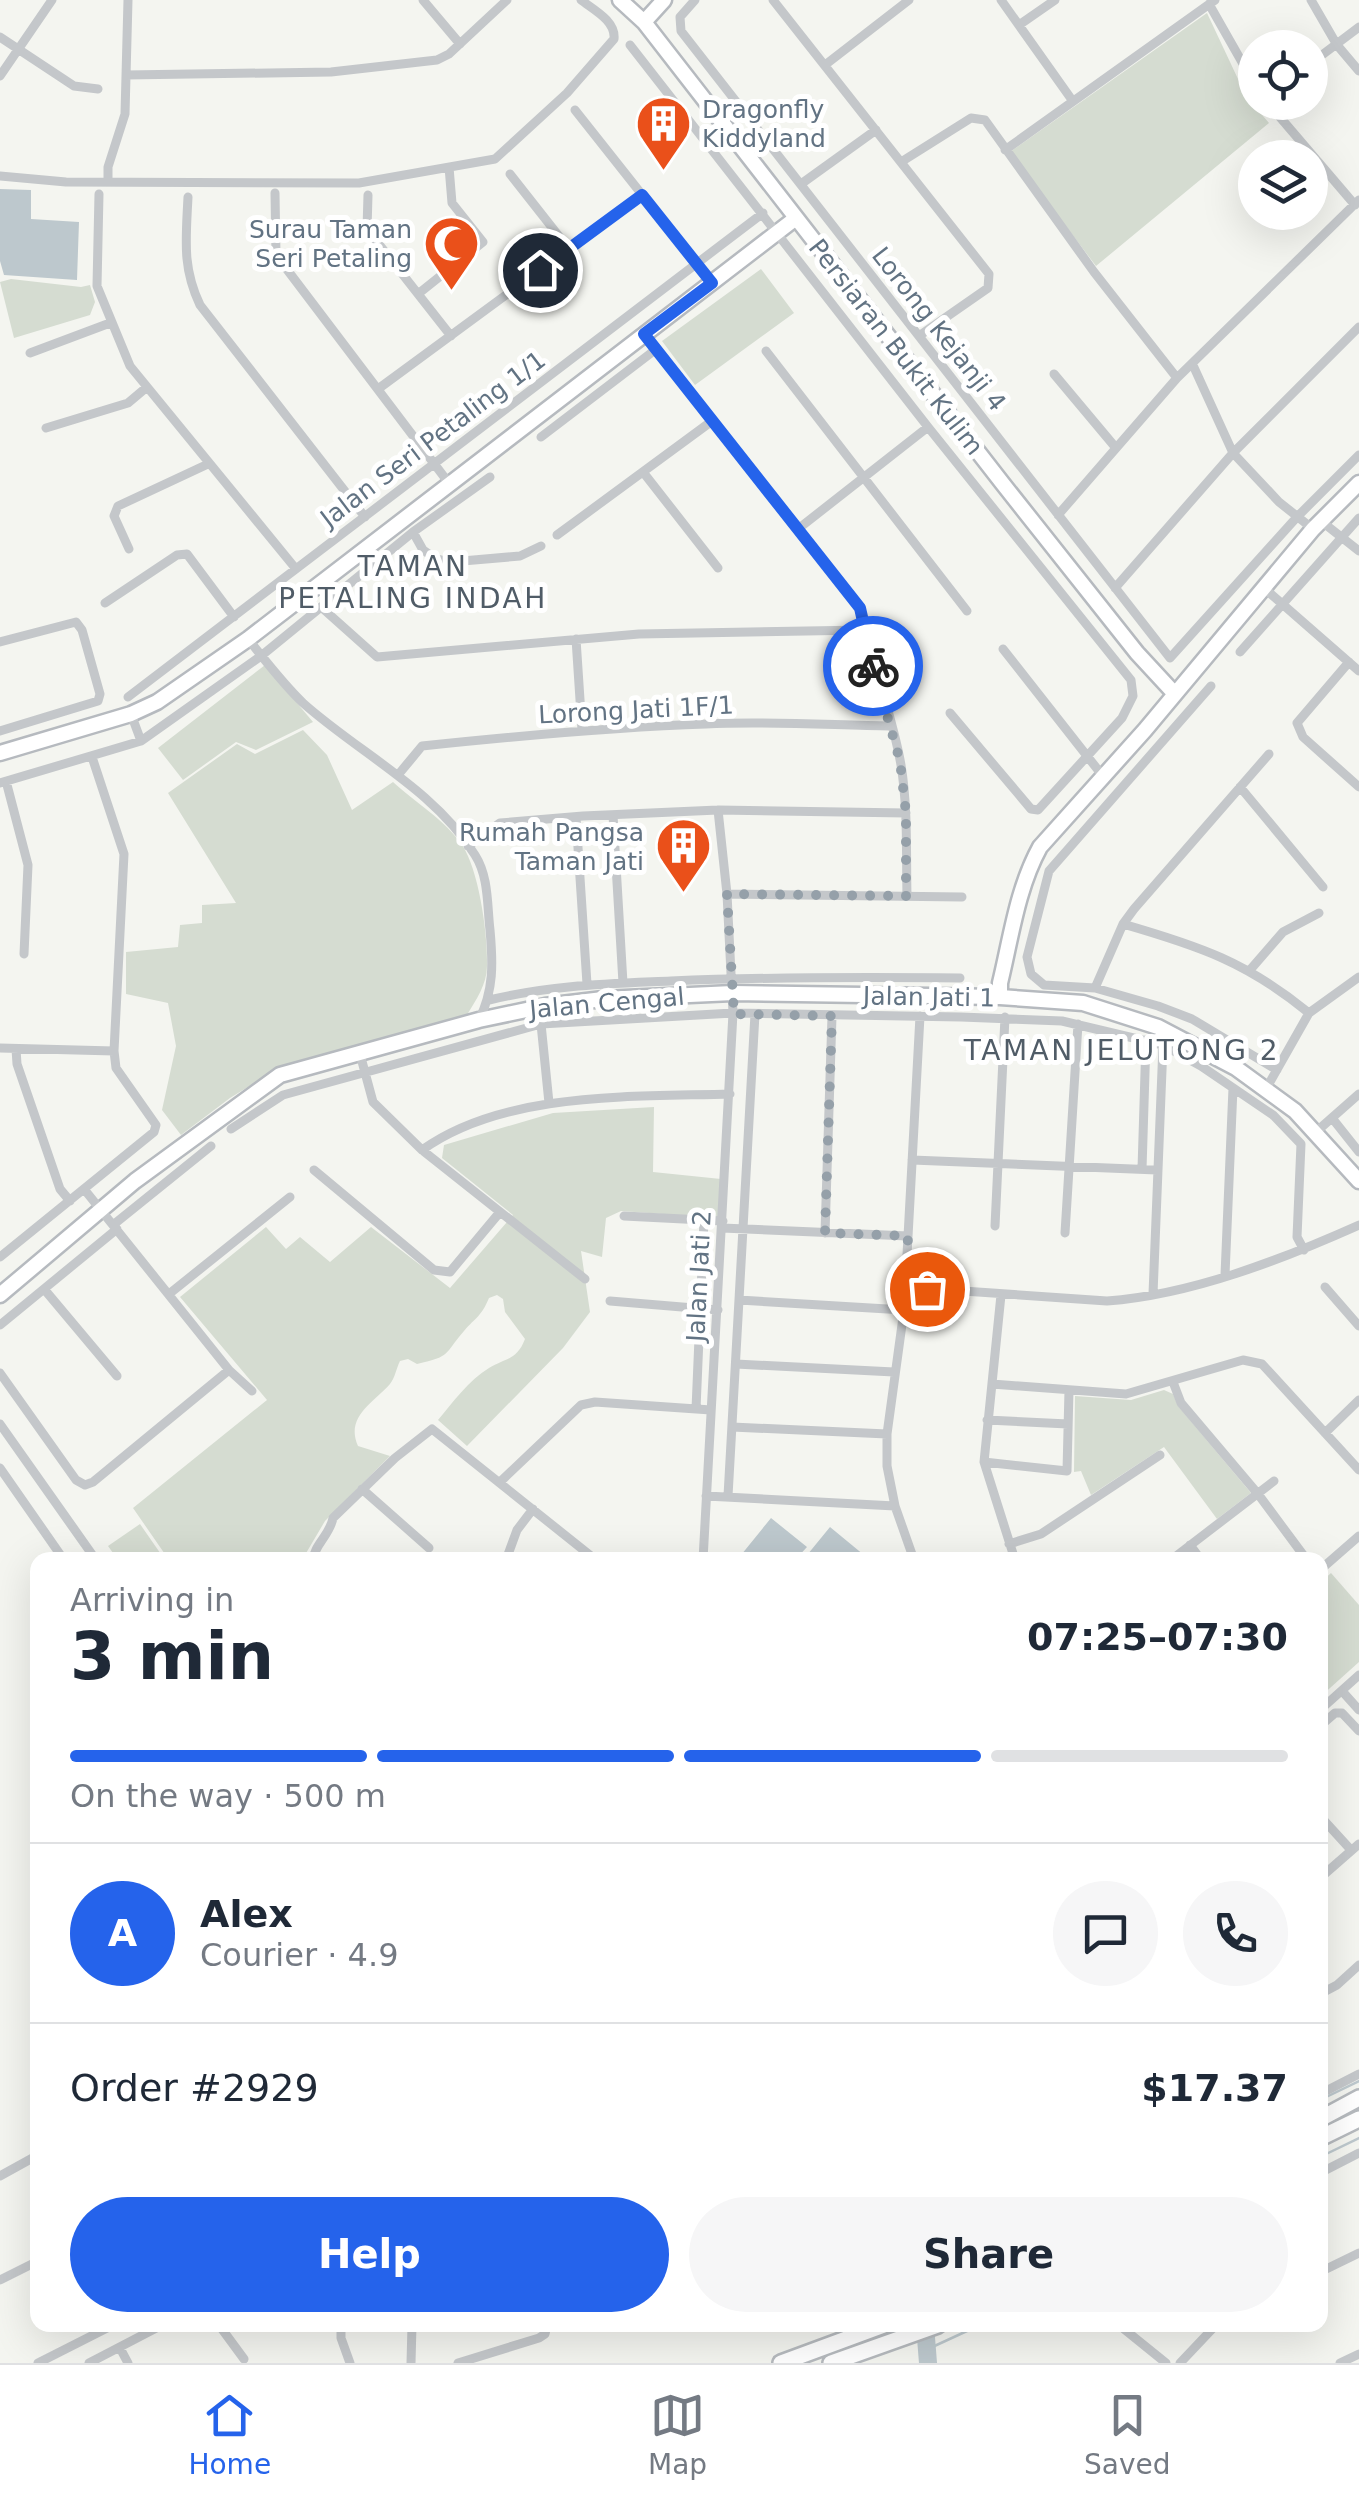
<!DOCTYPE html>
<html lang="en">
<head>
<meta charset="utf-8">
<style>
	:root { --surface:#fff; --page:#f6f6f7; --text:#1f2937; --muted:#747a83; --line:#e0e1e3; --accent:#2563eb }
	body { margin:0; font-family:"DejaVu Sans",sans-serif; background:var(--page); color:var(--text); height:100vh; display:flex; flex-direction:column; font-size:38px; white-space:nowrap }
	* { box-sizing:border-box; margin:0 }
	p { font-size:32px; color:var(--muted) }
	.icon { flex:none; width:55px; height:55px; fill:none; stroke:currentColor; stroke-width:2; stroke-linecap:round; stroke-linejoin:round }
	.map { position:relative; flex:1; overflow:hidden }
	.drawer { position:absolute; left:30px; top:1552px; width:1298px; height:780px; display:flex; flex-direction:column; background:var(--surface); border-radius:20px; box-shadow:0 10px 40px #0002 }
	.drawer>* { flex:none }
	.buttons { position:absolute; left:1238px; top:30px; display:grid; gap:20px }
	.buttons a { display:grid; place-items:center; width:90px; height:90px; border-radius:50%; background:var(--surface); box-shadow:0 10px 40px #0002; font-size:50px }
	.pin { position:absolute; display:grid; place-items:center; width:85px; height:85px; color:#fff; margin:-42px; border:5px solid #fff; border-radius:50%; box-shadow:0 2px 10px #0007 }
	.courier { position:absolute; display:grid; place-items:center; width:100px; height:100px; margin:-50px; border:8px solid #2563eb; border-radius:50%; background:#fff; color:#222; box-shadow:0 2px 12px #0007 }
	.summary em { font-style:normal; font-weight:700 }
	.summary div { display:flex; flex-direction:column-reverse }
	.summary { display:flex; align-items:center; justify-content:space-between; height:170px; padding:0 40px }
	h1 { font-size:65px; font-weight:700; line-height:75px }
	.bar { display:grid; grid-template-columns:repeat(4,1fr); gap:15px 10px; align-content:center; height:120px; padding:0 40px }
	.bar i { height:12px; border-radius:8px; background:var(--line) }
	.bar .selected { background:var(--accent) }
	.bar p { grid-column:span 4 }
	.line { display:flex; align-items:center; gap:25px; padding:0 40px; border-top:2px solid var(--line) }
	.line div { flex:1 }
	.round { display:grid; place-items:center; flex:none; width:105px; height:105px; border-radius:52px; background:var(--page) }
	.cta { display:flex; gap:20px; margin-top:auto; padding:20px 40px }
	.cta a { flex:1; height:115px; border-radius:60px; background:var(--accent); color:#fff; font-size:40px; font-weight:700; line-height:115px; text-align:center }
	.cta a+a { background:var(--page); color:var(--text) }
	.tab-bar { display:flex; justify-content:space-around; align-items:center; height:140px; border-top:2px solid var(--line); background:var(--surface); font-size:28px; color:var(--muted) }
	.tab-bar a { display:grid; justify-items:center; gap:5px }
	.tab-bar .selected { color:var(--accent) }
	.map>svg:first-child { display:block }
	.green { fill:#d5dcd1 }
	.water { fill:#bdc8cd }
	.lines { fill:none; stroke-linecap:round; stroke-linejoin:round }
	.stream { stroke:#bdc8cd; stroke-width:2.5 }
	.river { stroke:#bdc8cd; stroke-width:18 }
	.secondary-casing { stroke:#b6babf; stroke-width:19 }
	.primary-casing { stroke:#b6babe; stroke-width:20 }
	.street { stroke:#c4c7ca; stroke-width:9 }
	.secondary { stroke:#fff; stroke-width:14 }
	.primary { stroke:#fff; stroke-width:15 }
	.done { stroke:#95a0a9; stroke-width:10; stroke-dasharray:0 18 }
	.route { stroke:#2563eb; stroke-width:12 }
	.labels { text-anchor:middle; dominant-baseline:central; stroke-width:10; stroke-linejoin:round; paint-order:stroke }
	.poi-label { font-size:25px; fill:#627383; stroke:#fff; text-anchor:end }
	.street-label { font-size:25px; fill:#627383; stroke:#fff }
	.neighbourhood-label { font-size:28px; letter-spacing:2.5px; fill:#505c67; stroke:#fff }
</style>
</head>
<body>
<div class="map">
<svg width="1359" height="2363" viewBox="0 0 1359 2363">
	<rect width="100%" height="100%" fill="#f4f5f0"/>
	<path class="green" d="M1207,13l39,83 23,27 -173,143 -86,-114z
		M761,269l33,44 -99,72 -33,-44z
		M11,279l70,8 9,-2 5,17 -5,13 -76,23 -14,-56z
		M265,665l48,57 -57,28 -20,-8 -53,38 -25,-32z
		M303,730l24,25 25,55 41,-28c22,20 53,39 69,63 17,25 26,90 25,121 0,18 -11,34 -20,49l-190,54 -47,29 -49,37 -19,-25 14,-64 -8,-43 -42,-9v-42l52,-5 2,-22 22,-2v-18l34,-2 -68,-110 69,-49 18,10z
		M654,1107l-1,65 68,7 -2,39 -98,-7 -15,7 -4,39 -21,-6 9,61 -27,36 -96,98 -29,-26c14,-17 31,-40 51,-52 17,-10 28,-8 36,-29l-20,-27 -2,-13 -6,-4 -8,3c-8,19 -13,19 -25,33 -21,24 -12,25 -47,33l-9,-5 -8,2c-4,8 -5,17 -10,23 -17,19 -45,33 -32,62l32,10 -65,65 -23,39h-133l-36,-52 134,-108 -87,-103 86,-70 20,22 14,-12 30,25 41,-35 79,61 63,-73 -71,-57 2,-13 109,-32z
		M1164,1390l9,4 5,12 73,87 -34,26 -53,-72 -73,48 -10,-24 -7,1 1,-76 56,4z
		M140,1524l25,36h-47l-10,-14z
		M1331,1573l28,32v57l-39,35v-114z"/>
	<path class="water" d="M0,189l31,1v29l48,3 -2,58 -73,-5 -4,-14z
		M771,1518l36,29 -12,13h-58z
		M830,1527l40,33h-67z"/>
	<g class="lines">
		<path class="stream" d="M1320,2100l39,-19
			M1320,2157l39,-19
			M928,2349l52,-24"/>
		<path class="river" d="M925,2325l3,38"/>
		<defs>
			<path id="secondary" d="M620,0l24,22 359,462 134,169 37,40
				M644,22l20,-22
				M0,753l131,-39 26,-12 91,-63 548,-421
				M1000,997v-14c11,-45 17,-94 40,-136l105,-117 168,-201 46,-46
				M0,1295l135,-114 145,-106 199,-55 66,-14 58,-7 130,-6 267,4 83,6 75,24 78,41 59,43 64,70"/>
			<path id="primary" d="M1320,2119l39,-21
				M1320,2138l39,-19
				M781,2363l103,-38
				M831,2363l107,-38"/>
		</defs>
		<use href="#secondary" class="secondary-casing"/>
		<use href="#primary" class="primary-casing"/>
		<path class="street" d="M423,0l37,44
			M695,0l-15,17 1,14 489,627 127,-141 62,-62
			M773,0l216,274 -1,14 -69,48
			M1001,0l71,100
			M1311,0l26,45 22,26
			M1209,4l46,81
			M1019,25l36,-25
			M0,37l74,49 24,3
			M630,45l298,382 203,253 2,16 -11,22 -84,92 -7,-1 -81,-96
			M1310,64l49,-37
			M825,65l84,-65
			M126,75l205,-3 106,-12 12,-6 58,-54
			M0,76l52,-76
			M1267,102l88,103
			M575,110l137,173
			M1005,150l210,-150
			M901,162l70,-44 14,2 109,152 83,106
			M510,174l59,75
			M0,176l66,6 293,1 136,-24 72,-66 47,-54c2,-18 -20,-29 -33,-39
			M108,182v-15l17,-53 3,-114
			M801,184l75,-54
			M275,193l1,62 172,227
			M99,194l-2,92 33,80 166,203
			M368,195l-1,34 84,107
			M188,197c-2,42 -6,70 12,108l165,212
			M418,294l65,-52 -31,-39 -3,-36
			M644,334l217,274c9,53 31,104 40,157 7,43 5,87 6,131
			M766,351l201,260
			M30,353l80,-30
			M1192,363l41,90 46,49 34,27
			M1054,374l62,74
			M378,389l264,-194
			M46,428l82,-25 19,-16
			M541,437l114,-87
			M643,472l75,96
			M1058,515l119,-137 182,-178
			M1321,521l38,30
			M798,529l130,-102
			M413,532l10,18 13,9 15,3 69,-6 21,-10
			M557,535l155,-114
			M129,549l-15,-33 4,-10 90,-42
			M1115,588l118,-135 126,-126
			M1264,588l95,83
			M105,603l72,-48 10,-1 47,63
			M321,607l56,50 262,-23 226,-4
			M248,639c17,21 35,45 55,64 56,50 132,87 172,152 14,22 12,50 15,75 3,33 4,60 -11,90
			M576,639l6,91
			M0,642l76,-20 6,8 18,64 -2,7 -98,30
			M1003,649l99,126
			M1240,652l119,-134
			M1349,662l-52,61 6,14 56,50
			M1211,686l-162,185 -22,86 4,17 13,11 51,3 63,18 34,13 85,51
			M128,697l635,-484
			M131,714l10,27
			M398,775l24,-29c95,-10 189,-19 284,-22 61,-3 123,1 184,2
			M6,781l22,84 -4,89
			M0,783l141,-42 120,-85 152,-124 77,-55
			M1240,787l83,100
			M613,815l10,168
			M576,817l11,167
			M468,846l32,-23 83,-7 135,-6 188,3
			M727,894l235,3
			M1123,924c76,22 124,38 186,89
			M1250,970l33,-38 36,-19
			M1095,988l28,-64 11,-15 135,-155
			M489,1000c64,-15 117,-16 182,-19 96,-4 193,-4 289,-3
			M541,1024l8,79
			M0,1048l114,3
			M16,1049l1,15 43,125 10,12
			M360,1054l13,48 49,48 163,129
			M1266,1089l43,-76 50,-36
			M1332,1118l27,34
			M231,1129l52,-34 258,-71 192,-11 228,4 101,4 101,24 38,21 72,49 28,29 -4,93 7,13
			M1317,1131l42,-37
			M422,1150c82,-59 210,-53 308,-56
			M912,1160l245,10
			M1142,1169l4,-129
			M314,1170l120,100 16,2 50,-60
			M84,1189l145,181 23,21
			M624,1216l99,5
			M113,1225l98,-79
			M995,1226l10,-209
			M722,1228l186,8
			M825,1233l7,-217
			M1065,1233l13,-209
			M0,1257l154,-125 2,-7 -40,-57 -2,-17 10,-197 -32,-97
			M1225,1275l8,-187
			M905,1287l202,14c84,-6 176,-42 252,-76
			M1325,1287l34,39
			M44,1289l73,87
			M169,1294l121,-97
			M1153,1294l10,-249
			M1001,1295l-17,167 31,98
			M739,1300l165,10
			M610,1301l108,9
			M0,1325l117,-96
			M736,1364l158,8
			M0,1373l76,107 9,5 8,-3 136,-112
			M1173,1382l8,21 77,91 49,66
			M992,1384l134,10 117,-34 19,4 97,106
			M696,1409l8,-189
			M987,1420l81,4
			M0,1424l96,136
			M732,1427l155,7
			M1325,1433l34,-33
			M984,1462l83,9 2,-81
			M0,1468l64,92
			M500,1482l81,-77 14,-3 116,8
			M362,1489l67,59
			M706,1496l189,10
			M728,1496l27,-482
			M1009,1544l32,-10 119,-79
			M1190,1545l11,15
			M313,1560c1,-15 17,-25 20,-42l62,-60 37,-29 164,131
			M506,1560l11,-30 16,-21
			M703,1560l30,-547 -6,-119 -9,-84
			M914,1560l-19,-54 -8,-40v-32l17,-124 16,-294
			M1171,1560l103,-79
			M1320,1570l39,-34
			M1342,1691l17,19
			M1320,1710l39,-35
			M1320,1726l15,-13h7l17,18
			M1320,1816l31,34
			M1320,1878l39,-34
			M1320,1994l17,-9 22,-20
			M1320,2094l39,-20
			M1320,2173l39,-20
			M0,2176l38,-21
			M1320,2272l39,-19
			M0,2280l38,-19
			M219,2325l25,34
			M341,2325v13l9,25
			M1119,2325l47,38
			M120,2348l8,15
			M38,2363l75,-38
			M89,2363l73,-38
			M411,2363l1,-38
			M458,2363l81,-25 6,-4 2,-9
			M1180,2363l36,-38
			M1340,2363l19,-9"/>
		<use href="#secondary" class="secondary"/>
		<use href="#primary" class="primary"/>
	</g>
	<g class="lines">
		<path class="done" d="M873,666l27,95 6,52v83l-179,-2 7,120 98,2 -7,217 83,3 -2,51 21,2"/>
		<path class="route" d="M540,270l102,-75 70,88 -68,51 216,274 13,58"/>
	</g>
	<defs>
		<symbol id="building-pin" viewBox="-11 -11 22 30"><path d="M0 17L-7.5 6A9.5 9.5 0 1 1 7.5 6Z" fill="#ea501a" stroke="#fff"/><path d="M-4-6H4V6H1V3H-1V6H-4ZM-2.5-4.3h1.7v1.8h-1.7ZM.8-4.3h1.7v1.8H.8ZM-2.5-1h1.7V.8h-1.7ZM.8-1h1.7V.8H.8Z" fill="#fff"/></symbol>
		<symbol id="mosque-pin" viewBox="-11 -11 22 30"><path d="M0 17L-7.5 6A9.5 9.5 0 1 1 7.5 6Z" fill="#ea501a" stroke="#fff"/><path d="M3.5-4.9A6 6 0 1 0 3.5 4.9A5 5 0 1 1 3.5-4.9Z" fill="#fff"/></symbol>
	</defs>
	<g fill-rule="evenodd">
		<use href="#building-pin" x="632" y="92" width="63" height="86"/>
		<use href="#mosque-pin" x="420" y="212" width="63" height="86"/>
		<use href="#building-pin" x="652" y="814" width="63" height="86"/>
	</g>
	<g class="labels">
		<g class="poi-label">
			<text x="702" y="109" text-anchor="start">Dragonfly<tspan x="702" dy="29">Kiddyland</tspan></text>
			<text x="412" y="229">Surau Taman<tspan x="412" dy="29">Seri Petaling</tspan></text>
			<text x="644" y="832">Rumah Pangsa<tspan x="644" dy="29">Taman Jati</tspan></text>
		</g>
		<g class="street-label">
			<text transform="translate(939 329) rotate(52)">Lorong Kejanji 4</text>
			<text transform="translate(896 347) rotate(52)">Persiaran Bukit Kulim</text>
			<text transform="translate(433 439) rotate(-37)">Jalan Seri Petaling 1/1</text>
			<text transform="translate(636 710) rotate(-3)">Lorong Jati 1F/1</text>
			<text transform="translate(929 997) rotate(1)">Jalan Jati 1</text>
			<text transform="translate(607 1003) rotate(-5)">Jalan Cengal</text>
			<text transform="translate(699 1276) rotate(-87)">Jalan Jati 2</text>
		</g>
		<g class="neighbourhood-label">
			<text x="413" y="566">TAMAN<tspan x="413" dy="32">PETALING INDAH</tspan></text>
			<text x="1122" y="1050">TAMAN JELUTONG 2</text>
		</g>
	</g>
</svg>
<div class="buttons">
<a><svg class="icon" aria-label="locate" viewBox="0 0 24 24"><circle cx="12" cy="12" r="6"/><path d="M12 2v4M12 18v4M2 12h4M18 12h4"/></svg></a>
<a><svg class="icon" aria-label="layers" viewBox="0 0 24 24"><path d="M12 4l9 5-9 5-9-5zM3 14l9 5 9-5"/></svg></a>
</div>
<div class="pin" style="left:927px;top:1289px;background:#ea580c"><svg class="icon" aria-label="bag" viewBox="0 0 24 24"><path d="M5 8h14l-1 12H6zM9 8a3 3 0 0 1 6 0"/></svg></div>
<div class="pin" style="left:540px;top:270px;background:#1f2937"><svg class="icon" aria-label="home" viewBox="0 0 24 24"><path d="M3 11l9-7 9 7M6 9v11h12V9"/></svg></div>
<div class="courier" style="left:873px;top:666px"><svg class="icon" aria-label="bike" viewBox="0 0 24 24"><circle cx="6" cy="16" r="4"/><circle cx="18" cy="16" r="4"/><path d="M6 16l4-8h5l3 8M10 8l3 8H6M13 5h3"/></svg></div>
<section class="drawer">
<div class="summary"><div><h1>3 min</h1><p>Arriving in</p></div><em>07:25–07:30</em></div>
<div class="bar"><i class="selected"></i><i class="selected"></i><i class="selected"></i><i></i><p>On the way · 500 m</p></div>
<div class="line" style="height:180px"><b class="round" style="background:var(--accent);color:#fff">A</b><div><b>Alex</b><p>Courier · 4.9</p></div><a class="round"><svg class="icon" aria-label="chat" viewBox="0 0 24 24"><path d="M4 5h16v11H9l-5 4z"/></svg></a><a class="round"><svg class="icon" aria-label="phone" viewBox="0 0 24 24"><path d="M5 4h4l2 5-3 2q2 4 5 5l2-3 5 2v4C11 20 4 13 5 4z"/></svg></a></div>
<div class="line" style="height:130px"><div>Order #2929</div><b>$17.37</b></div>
<div class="cta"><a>Help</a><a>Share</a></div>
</section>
</div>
<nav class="tab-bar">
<a class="selected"><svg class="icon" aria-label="home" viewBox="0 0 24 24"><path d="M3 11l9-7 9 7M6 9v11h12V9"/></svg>Home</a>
<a><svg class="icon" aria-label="map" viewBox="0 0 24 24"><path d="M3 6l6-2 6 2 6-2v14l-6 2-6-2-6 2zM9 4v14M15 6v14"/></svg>Map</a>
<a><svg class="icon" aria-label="saved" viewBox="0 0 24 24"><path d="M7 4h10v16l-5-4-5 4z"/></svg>Saved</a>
</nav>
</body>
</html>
